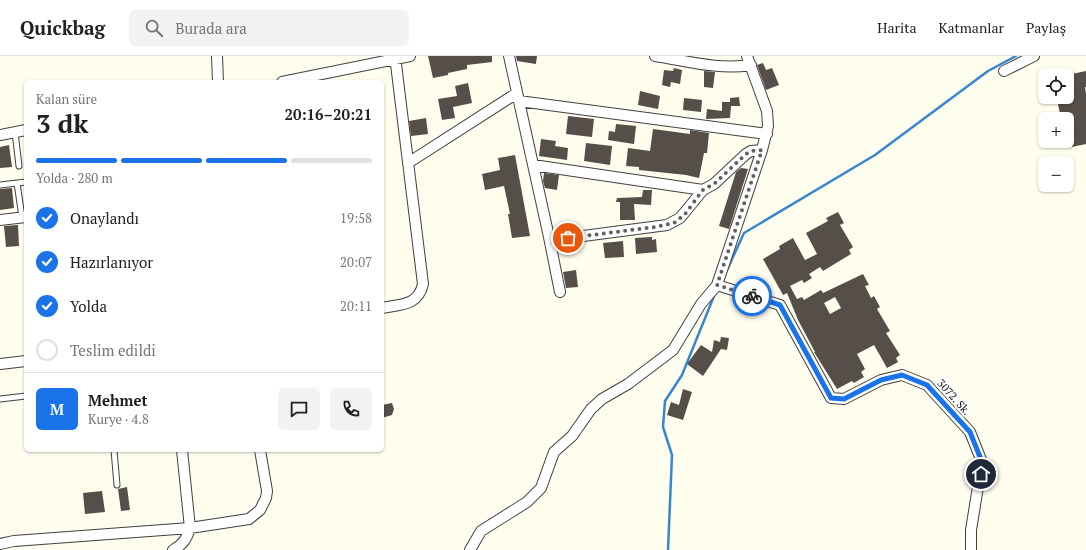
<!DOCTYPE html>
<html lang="tr">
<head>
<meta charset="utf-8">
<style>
	:root { --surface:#fff; --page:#f2f2f2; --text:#202124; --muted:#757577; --line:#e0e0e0; --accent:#1a73e8 }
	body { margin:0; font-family:"PT Serif",serif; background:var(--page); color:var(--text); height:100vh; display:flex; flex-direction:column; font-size:15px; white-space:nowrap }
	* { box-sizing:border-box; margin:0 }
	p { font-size:13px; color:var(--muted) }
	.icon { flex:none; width:22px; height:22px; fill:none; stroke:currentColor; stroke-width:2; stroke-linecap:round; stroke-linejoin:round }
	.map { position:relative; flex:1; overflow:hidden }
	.drawer { position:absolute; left:24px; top:24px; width:360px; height:372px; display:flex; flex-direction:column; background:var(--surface); border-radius:6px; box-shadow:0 1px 3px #0004 }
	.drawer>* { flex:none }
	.buttons { position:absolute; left:1038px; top:12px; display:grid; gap:8px }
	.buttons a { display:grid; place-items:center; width:36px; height:36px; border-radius:6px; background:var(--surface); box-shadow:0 1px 3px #0004; font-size:20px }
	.pin { position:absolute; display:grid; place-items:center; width:34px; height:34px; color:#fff; margin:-17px; border:2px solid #fff; border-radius:50%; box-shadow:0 1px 4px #0007 }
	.courier { position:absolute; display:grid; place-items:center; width:40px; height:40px; margin:-20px; border:3px solid #1a73e8; border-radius:50%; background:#fff; color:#222; box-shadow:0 1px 5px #0007 }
	.summary em { font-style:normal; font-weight:600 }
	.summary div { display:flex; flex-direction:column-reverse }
	.summary { display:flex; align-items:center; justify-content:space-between; height:68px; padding:0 12px }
	h1 { font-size:26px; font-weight:600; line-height:30px }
	.bar { display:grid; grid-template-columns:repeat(4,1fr); gap:6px 4px; align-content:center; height:48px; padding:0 12px }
	.bar i { height:5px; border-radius:3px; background:var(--line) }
	.bar .on { background:var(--accent) }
	.bar p { grid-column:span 4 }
	.line { display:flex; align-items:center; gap:10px; padding:0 12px; border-top:1px solid var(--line) }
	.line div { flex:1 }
	.round { display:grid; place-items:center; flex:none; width:42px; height:42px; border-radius:6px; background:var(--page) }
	ol { padding:0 12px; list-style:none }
	li { display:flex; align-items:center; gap:12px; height:44px }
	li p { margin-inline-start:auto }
	li .icon { padding:4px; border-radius:50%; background:var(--accent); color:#fff; stroke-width:4 }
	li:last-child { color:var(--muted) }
	li i { width:22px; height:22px; border:2px solid var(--line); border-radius:50% }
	header { display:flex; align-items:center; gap:24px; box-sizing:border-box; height:56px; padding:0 20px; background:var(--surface); border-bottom:1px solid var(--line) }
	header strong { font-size:19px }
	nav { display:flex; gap:22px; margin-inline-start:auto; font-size:14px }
	.search { width:280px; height:36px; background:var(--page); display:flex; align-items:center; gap:10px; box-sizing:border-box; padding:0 14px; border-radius:6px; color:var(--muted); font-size:15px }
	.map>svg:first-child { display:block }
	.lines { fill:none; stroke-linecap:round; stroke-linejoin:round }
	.stream { stroke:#3687d0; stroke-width:2.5 }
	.building { fill:#564f49; fill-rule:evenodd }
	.service-casing { stroke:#404040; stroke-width:7 }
	.minor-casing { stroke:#404040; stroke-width:12 }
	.service { stroke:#fff; stroke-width:5 }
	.minor { stroke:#fff; stroke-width:10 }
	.done { stroke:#62615b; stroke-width:4; stroke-dasharray:0 7.2 }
	.route { stroke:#1a73e8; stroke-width:5 }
	.labels { text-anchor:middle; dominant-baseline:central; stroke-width:4; stroke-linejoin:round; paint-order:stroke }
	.street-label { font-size:11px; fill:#0d0d0d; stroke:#fff }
</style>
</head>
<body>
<header>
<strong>Quickbag</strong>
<div class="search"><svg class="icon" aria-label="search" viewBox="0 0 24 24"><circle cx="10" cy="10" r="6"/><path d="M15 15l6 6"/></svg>Burada ara</div>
<nav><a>Harita</a><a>Katmanlar</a><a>Paylaş</a></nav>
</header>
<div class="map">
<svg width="1086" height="494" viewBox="0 0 1086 494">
	<rect width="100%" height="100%" fill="#fffded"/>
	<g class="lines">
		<path class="stream" d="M727,214l17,-37 131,-78 113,-84 28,-15
			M668,494l4,-95 -9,-28 2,-26 17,-26 32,-79"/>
	</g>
	<path class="building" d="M428,0h64v6l-25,3v4l-19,4v2l-15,3z
		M516,0h21l-1,8 -19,-3z
		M763,7l3,7 6,-2 7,17 -13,5 -9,-25z
		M674,12l8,2 -2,14 -9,-2 -1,5 -8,-2 2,-15 9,1z
		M704,15l11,1 -2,16 -9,-1z
		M1086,15v16h-1l1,7v50l-19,4 -2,-7h2v-22h-6l-3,-15 8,-1 -1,-6h2v-22z
		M468,27l4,20 -19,4 2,11 -13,2 -4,-21 19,-3 -2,-10z
		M640,35l20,5 -2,13 -20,-4z
		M739,41l1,9h-9l-1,12 -24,1 1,-10 15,2v-9h8v-4z
		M684,42l18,2 -1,12 -18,-2z
		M568,60l26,3 -2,18 -26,-3z
		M426,62l2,16 -17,2 -2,-15z
		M616,68l20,2 -2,18 -26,-4 1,-9 6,1z
		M653,73l37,5v-4l19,3 -2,20h-3l-5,25 -13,-3 -47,-5v-3l-13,-1 2,-18 22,3z
		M541,83l15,2 -1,5 13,2 -1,12 -28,-4z
		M586,87l26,3 -2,19 -26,-4z
		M9,89l3,22 -12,1v-21z
		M515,99l15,81 -18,2 -4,-24h2l-6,-28 -19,4 -3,-16 18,-4 -2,-12z
		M741,112l7,1 -19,60 -10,-3 17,-54z
		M544,117l15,2 -2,15 -12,-2 -2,-7z
		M12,132l2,20 -14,2v-21z
		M643,134h9l-1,15 -17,-1 1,16h-15v-18h-4l1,-4 25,-1z
		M838,156l6,11 -4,2 13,22 -4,3 2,4 -28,17 -3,-4 -11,7 3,4 -8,5 -2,-3 -12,6 7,13 5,-2 2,3 17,-10 2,3 40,-19 6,11 -4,1 6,12 3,-2 6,11 -3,2 13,22 -4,2 14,22 -4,3 2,4 -11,6 -13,-23 -17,9 8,15 -4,3 3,5 -10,6 -2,-2 -15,8 -23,-37h1l-17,-32 -11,-27 -4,2 -20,-36 17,-10 -1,-3 14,-8 12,22 12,-6 -11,-21 22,-12 -2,-3zM835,241l6,11 -11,6 -6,-11z
		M18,169l1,21 -13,1 -2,-21z
		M652,181v3l4,-1 1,13 -21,2 -1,-16z
		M623,185l1,16 -19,1 -2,-15z
		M576,214l2,17 -12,1 -3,-16z
		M721,281l8,1 -2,12 -6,-1 -18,27 -16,-12 14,-19 11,7 2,-12 6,2z
		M683,333l9,3 -9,28 -16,-5 4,-13 8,3z
		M392,347l2,6 -2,6 -10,3v-13z
		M127,431l3,23 -9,1 -3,-22z
		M102,435l3,21 -20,2 -2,-21z"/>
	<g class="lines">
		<defs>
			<path id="service" d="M15,76l4,34
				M17,127l5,34
				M0,129l26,-3
				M0,343l26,-3
				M114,394l3,35"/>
			<path id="minor" d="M217,0l1,26
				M509,0l40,181 19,1 99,-13 13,-7 23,-28 11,-6 32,-30 5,-3 11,-1
				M655,0c33,5 63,14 96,9
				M1004,15l30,-15
				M282,26l128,-26
				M519,45l248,33
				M0,79l26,-5
				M408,107l109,-70
				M533,109l170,25
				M0,164l26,-3
				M549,181l11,55
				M717,229l63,20 51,93 13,1 37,-19 21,-5 25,10 43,47 12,30 -11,68v20
				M382,252c19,-4 36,-2 41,-24l-28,-228
				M0,308l26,-3
				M0,488l14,-3 176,-13 59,-9 11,-9 6,-12 1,-7 -7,-41
				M173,494c10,-5 14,-12 17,-22l-8,-78
				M470,494l11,-19 46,-29 14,-14 13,-36 18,-16 19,-27 11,-10 26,-15 45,-34 28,-46 16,-19 45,-135 6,-24 -1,-15 -20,-55"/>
		</defs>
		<use href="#service" class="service-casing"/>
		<use href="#minor" class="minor-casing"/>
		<use href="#service" class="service"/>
		<use href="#minor" class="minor"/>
	</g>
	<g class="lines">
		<path class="done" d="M568,182l87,-11 19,-4 11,-9 18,-24 11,-6 32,-30 5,-3 11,-1 -45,135 35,11"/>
		<path class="route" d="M752,240l28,9 51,93 13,1 37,-19 21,-5 25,10 43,47 12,30 -1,12"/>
	</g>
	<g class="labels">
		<g class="street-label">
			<text transform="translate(954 341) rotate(48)">3072. Sk.</text>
		</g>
	</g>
</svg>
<div class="buttons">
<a><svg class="icon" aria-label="locate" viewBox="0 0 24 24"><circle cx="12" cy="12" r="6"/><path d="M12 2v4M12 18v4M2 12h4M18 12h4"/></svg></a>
<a>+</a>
<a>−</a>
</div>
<div class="pin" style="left:568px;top:182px;background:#ea580c"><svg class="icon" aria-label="bag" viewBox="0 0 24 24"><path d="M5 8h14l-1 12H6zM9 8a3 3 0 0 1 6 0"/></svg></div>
<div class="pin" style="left:981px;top:418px;background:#1f2937"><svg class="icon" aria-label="home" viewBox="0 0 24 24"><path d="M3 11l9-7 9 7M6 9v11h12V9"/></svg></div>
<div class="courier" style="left:752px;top:240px"><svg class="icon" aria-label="bike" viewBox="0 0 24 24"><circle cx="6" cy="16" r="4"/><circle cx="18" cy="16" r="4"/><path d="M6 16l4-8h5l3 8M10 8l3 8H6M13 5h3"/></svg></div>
<section class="drawer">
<div class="summary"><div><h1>3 dk</h1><p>Kalan süre</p></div><em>20:16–20:21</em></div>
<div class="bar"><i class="on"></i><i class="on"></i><i class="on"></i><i></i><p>Yolda · 280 m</p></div>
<ol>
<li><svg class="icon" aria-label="check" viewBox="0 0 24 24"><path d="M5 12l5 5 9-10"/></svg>Onaylandı<p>19:58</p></li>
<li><svg class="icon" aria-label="check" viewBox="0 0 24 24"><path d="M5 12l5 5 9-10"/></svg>Hazırlanıyor<p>20:07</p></li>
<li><svg class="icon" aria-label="check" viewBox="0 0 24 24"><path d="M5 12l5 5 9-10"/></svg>Yolda<p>20:11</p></li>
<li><i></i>Teslim edildi</li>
</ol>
<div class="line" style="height:72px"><b class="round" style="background:var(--accent);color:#fff">M</b><div><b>Mehmet</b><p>Kurye · 4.8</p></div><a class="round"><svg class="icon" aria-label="chat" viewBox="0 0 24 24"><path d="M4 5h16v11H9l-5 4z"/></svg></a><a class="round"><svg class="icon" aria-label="phone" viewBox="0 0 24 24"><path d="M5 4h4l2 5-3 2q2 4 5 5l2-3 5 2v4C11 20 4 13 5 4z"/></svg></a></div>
</section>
</div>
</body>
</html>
